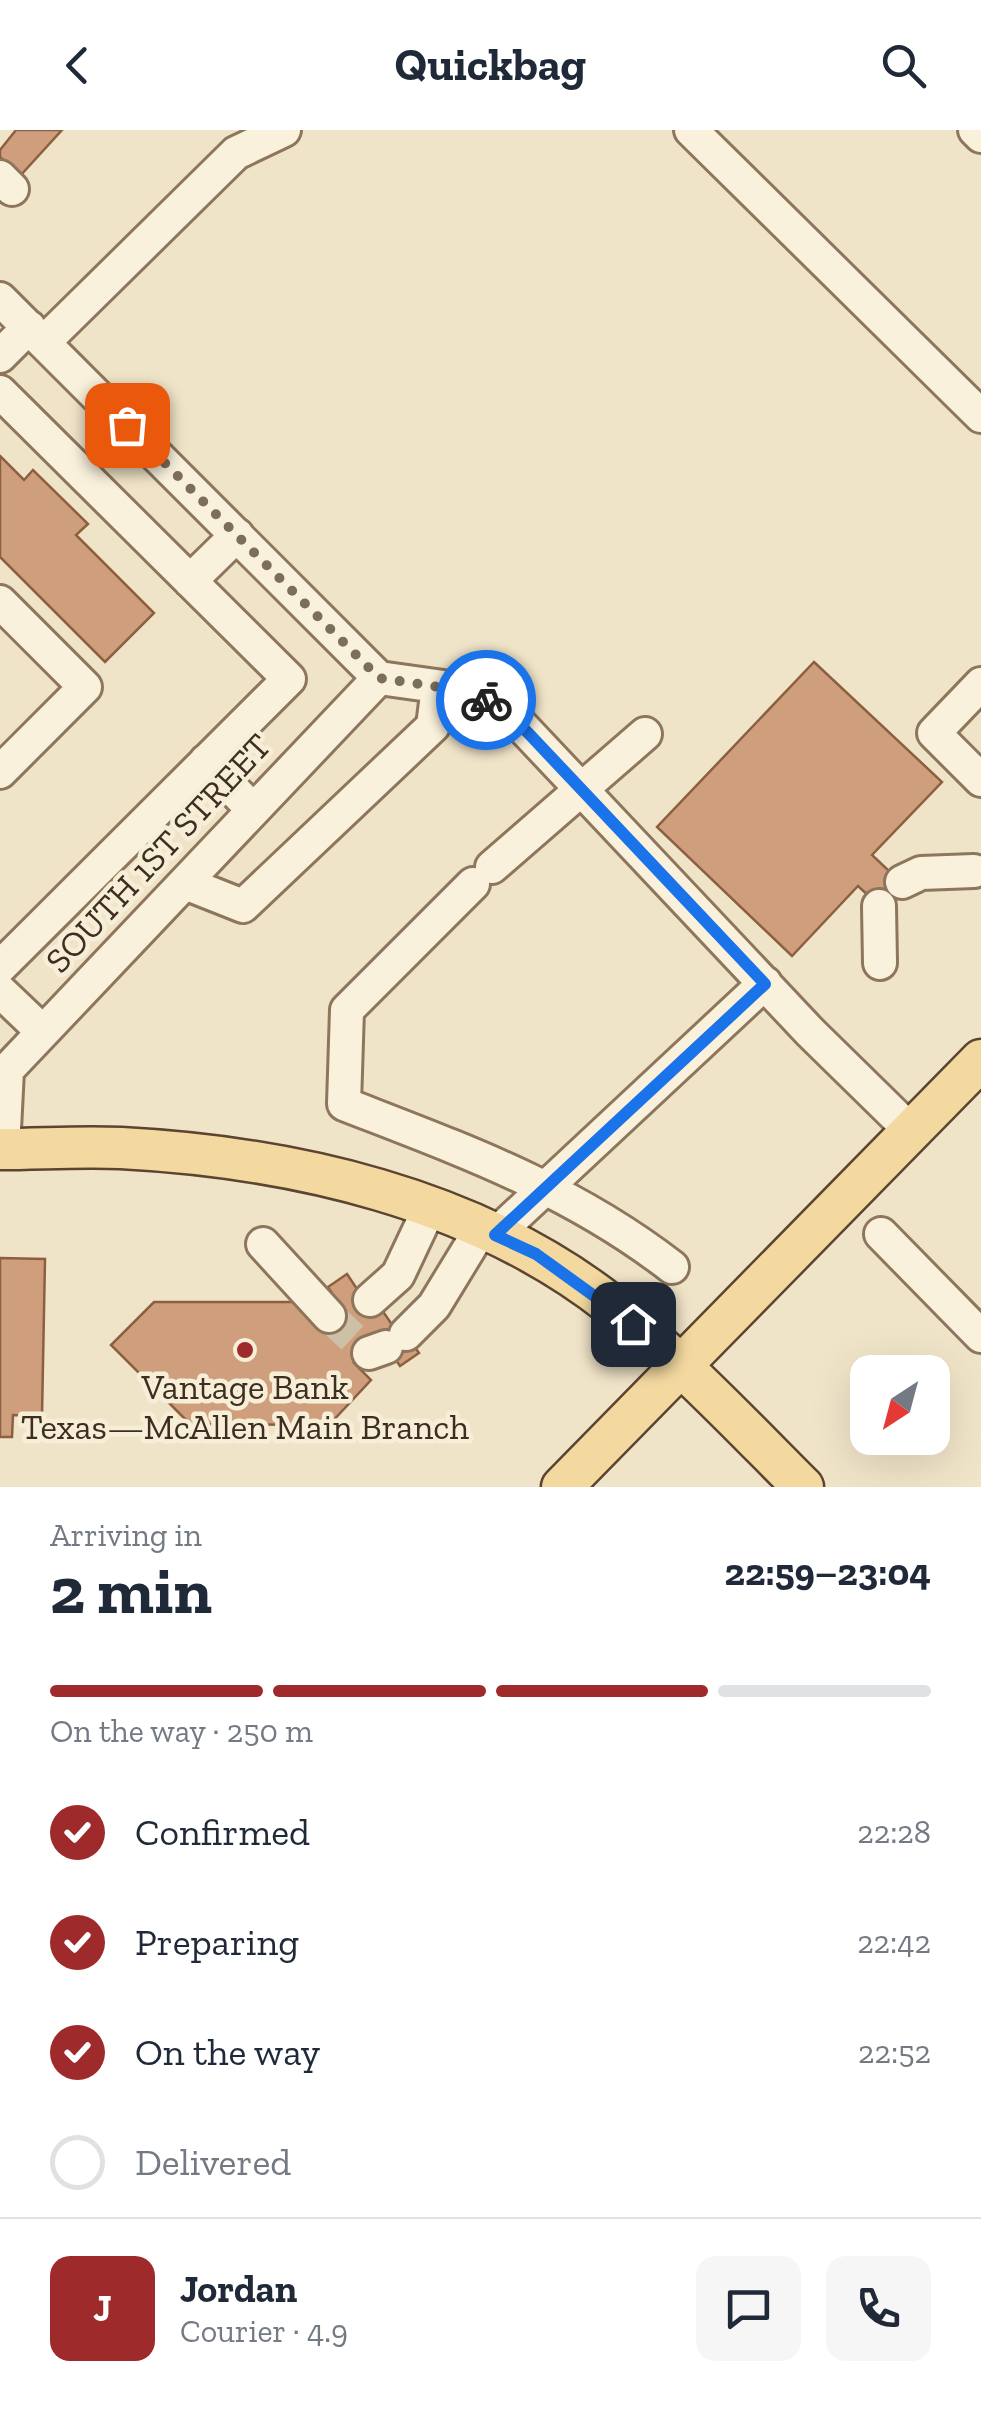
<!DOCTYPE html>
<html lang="en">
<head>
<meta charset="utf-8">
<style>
	:root { --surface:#fff; --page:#f6f6f7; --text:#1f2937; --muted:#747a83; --line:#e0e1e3; --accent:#9e2a2b }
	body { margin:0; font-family:"Zilla Slab",serif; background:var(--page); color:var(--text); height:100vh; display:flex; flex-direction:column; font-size:38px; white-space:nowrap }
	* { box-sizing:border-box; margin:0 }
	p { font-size:32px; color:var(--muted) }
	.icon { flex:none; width:55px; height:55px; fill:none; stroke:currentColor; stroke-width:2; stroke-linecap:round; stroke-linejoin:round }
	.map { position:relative; height:1357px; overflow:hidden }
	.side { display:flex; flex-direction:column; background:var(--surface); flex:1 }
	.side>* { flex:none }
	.needle { width:65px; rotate:216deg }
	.tools { position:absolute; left:850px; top:1225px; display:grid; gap:20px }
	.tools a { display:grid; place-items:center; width:100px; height:100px; border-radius:20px; background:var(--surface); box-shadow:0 10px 40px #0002; font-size:50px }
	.pin { position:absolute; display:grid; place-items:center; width:85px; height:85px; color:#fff; margin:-42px; border-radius:20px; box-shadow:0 5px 15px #0006 }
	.courier { position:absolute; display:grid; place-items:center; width:100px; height:100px; margin:-50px; border:8px solid #1a73e8; border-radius:50%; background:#fff; color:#222; box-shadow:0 2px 12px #0007 }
	.summary em { font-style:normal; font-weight:700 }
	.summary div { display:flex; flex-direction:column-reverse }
	.summary { display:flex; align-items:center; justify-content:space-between; height:170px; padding:0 50px }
	h1 { font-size:65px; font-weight:700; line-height:75px }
	.bar { display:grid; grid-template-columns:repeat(4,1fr); gap:15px 10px; align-content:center; height:120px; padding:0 50px }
	.bar i { height:12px; border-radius:8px; background:var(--line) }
	.bar .selected { background:var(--accent) }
	.bar p { grid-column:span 4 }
	.line { display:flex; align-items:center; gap:25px; padding:0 50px; border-top:2px solid var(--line) }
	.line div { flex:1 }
	.round { display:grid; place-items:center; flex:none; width:105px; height:105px; border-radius:20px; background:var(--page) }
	ol { padding:0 50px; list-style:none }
	li { display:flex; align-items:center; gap:30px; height:110px }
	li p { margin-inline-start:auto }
	li .icon { padding:10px; border-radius:50%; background:var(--accent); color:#fff; stroke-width:4 }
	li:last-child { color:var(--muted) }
	li i { width:55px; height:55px; border:5px solid var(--line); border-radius:50% }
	header { display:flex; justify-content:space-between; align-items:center; height:130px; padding:0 50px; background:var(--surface); font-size:45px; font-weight:700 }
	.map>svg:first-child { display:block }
	.building { fill:#cf9f7d; stroke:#8d5f41; stroke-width:2.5 }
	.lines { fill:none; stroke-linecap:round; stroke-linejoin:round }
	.minor-tunnel { stroke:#ccc0a6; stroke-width:32; stroke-dasharray:32 16; stroke-linecap:butt }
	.minor-casing { stroke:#8d765c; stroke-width:38 }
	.major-casing { stroke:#5b4430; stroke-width:45 }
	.minor { stroke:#faf1dc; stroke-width:32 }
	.major { stroke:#f3d9a0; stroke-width:40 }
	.done { stroke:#7c6e5b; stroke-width:10; stroke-dasharray:0 18 }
	.route { stroke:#1a73e8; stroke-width:12 }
	.poi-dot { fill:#9e2a2b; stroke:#f7eed8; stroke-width:4 }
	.labels { text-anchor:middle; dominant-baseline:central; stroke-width:9; stroke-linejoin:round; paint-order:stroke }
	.street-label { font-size:35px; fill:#3d2e20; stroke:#f7eed8 }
	.poi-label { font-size:35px; fill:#3d2e20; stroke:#f7eed8 }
</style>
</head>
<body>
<header><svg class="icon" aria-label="back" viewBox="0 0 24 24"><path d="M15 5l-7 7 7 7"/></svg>Quickbag<svg class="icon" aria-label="search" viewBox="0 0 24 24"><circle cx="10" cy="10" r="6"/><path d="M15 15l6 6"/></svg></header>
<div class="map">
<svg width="981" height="1357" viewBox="0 0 981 1357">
	<rect width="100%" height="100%" fill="#f0e4c8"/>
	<path class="building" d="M16,0h46l-42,46 -20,-19v-7z
		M0,326l24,24 9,-10 55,54 -12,11 78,78 -49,49 -105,-105z
		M814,532l128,120 -70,73 33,31 -22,23 -25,-23 -66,70 -135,-129z
		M0,1128l45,1 -3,157 -29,-1 -1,22h-12z
		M347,1144l14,21 3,-2 16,20 2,-3 15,22 4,-4 18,25 -19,13 -16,-23 -30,20 17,17 -42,45 -139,-1 -79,-79 43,-43h139l23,23 25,-18 -13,-20z"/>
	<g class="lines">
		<path class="minor-tunnel" d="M329,1186l40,37"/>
		<defs>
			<path id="minor" d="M691,0l290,286
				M975,0l6,6
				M0,47l12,12
				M0,169l379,379
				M44,212l192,-189 48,-23
				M0,226l29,-29
				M0,262l289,287 -289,288
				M190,451l47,-46
				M0,472l85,85 -85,85
				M379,548l93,13 43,28 295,313 101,99
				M981,554l-47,49 47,47
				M206,631l47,49
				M492,737l153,-133
				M902,752l19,-9 53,-2
				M185,753l58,23 190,-180 5,-39
				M473,754l-126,126 -3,94c118,46 226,84 328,163
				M879,776l1,57
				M0,861l43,41
				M3,1019l4,-79 372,-392
				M881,1104l100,102
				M495,1105l270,-252
				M263,1114l66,72
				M370,1170l28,-25 32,-68
				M406,1204l28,-28 47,-77
				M369,1223l17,-6"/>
			<path id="major" d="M0,1019c40,0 81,-3 121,-1 170,9 354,50 490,157 69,55 130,120 192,182
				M562,1357l419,-427"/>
		</defs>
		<use href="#minor" class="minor-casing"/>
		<use href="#major" class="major-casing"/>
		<use href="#minor" class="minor"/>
		<use href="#major" class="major"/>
	</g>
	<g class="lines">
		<path class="done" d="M127,295l252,253 93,14 14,8"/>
		<path class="route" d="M486,570l29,19 250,265 -270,251 41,19 97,70"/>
	</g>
	<circle class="poi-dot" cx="245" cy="1220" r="10"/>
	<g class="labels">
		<g class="street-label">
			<text transform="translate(158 723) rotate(-47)">SOUTH 1ST STREET</text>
		</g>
		<g class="poi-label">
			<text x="245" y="1257">Vantage Bank<tspan x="245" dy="40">Texas—McAllen Main Branch</tspan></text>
		</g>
	</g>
</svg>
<div class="tools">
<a><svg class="needle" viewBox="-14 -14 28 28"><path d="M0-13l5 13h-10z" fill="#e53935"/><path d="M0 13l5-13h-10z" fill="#747a83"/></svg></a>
</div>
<div class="pin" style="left:127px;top:295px;background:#ea580c"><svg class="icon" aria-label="bag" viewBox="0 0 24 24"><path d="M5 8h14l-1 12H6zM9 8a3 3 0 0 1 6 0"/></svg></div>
<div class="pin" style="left:633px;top:1194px;background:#1f2937"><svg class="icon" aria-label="home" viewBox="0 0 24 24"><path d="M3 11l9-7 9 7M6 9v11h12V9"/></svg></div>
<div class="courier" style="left:486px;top:570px"><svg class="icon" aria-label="bike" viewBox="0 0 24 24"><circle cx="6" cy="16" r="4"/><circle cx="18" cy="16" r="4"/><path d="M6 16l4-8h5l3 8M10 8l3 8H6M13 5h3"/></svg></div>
</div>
<section class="side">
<div class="summary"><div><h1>2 min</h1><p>Arriving in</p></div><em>22:59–23:04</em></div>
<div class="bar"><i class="selected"></i><i class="selected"></i><i class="selected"></i><i></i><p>On the way · 250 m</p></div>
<ol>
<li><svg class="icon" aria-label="check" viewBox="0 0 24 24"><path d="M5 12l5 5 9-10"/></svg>Confirmed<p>22:28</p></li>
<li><svg class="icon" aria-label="check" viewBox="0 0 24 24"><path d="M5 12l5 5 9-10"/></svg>Preparing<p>22:42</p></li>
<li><svg class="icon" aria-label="check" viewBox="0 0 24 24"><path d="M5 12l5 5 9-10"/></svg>On the way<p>22:52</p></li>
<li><i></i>Delivered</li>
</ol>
<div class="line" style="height:180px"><b class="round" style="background:var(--accent);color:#fff">J</b><div><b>Jordan</b><p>Courier · 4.9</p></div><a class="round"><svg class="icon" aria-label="chat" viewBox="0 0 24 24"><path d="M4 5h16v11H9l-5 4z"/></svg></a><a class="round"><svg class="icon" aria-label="phone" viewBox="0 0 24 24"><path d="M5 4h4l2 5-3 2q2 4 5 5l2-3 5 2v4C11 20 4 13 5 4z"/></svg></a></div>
</section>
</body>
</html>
